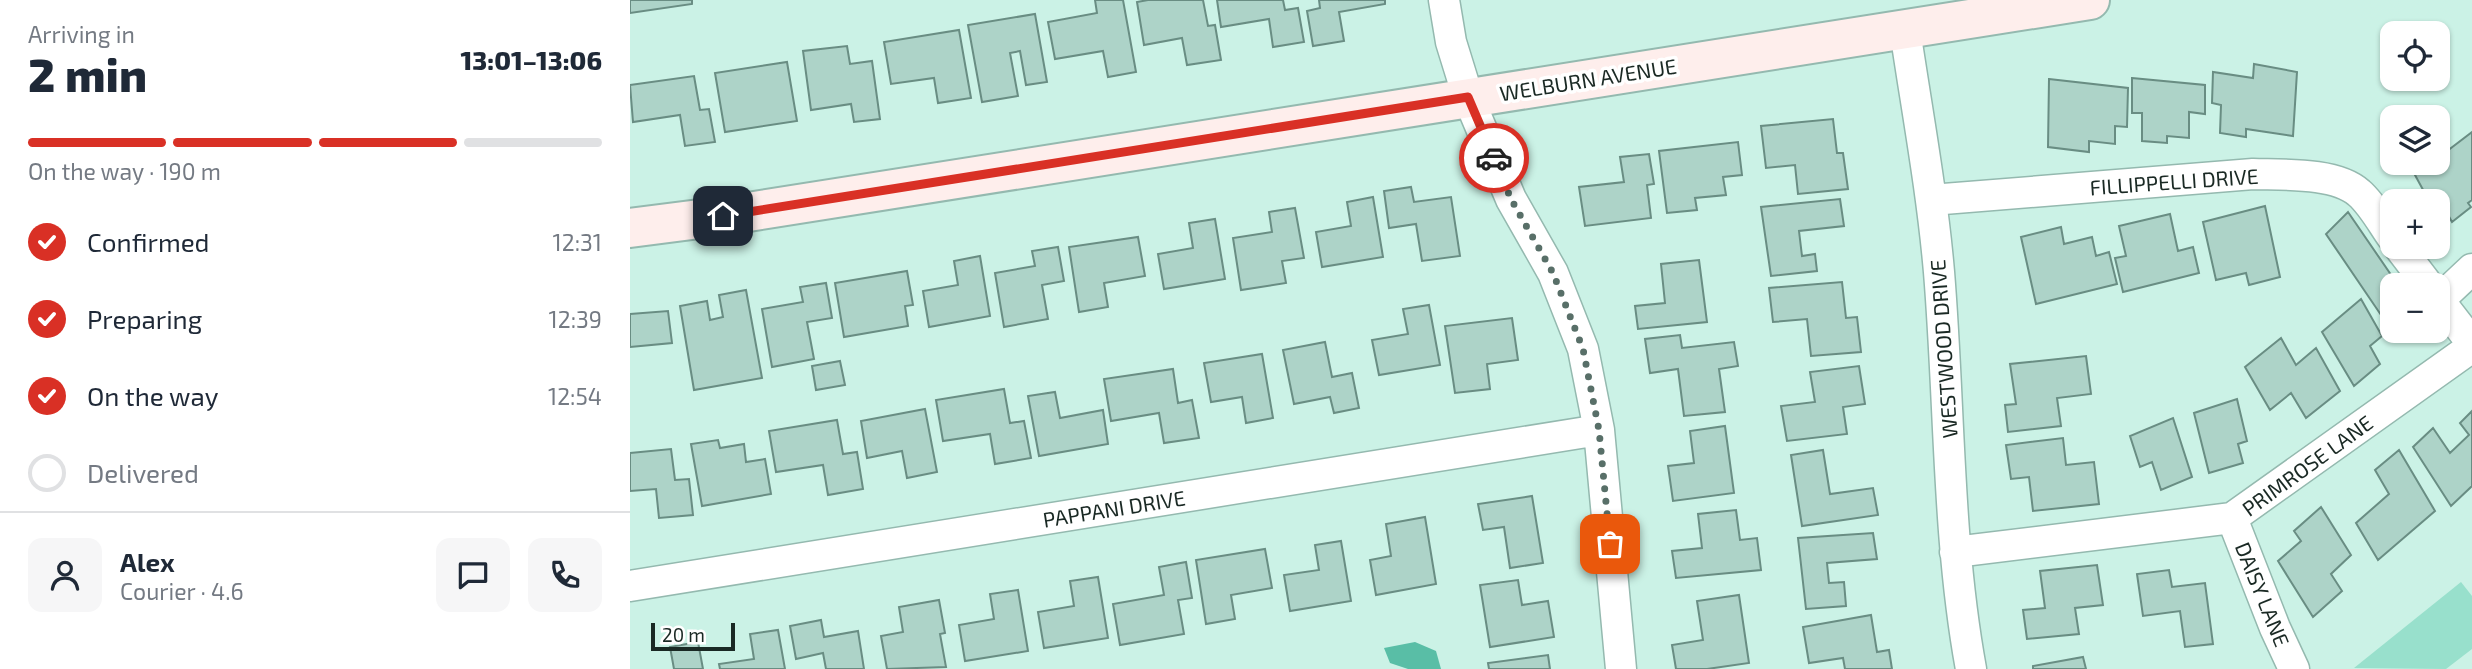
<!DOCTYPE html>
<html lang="en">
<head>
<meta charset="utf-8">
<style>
	:root { --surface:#fff; --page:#f6f6f7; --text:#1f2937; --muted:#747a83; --line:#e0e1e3; --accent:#d93025 }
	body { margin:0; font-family:"Exo 2",sans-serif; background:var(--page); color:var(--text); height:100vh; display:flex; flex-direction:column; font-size:26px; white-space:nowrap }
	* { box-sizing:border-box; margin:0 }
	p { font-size:23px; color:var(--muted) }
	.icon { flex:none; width:38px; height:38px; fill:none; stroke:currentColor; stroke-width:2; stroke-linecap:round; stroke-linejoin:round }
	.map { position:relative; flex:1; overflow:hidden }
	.side { display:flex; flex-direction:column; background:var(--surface); width:630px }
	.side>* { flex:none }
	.fabs { position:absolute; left:1750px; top:21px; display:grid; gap:14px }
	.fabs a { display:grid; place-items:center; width:70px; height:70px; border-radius:14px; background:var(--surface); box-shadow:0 2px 5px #0004; font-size:35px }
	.scale { position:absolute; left:21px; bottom:18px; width:84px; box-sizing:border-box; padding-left:7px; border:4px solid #1a2924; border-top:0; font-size:19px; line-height:24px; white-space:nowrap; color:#1a2924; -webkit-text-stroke:5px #fff; paint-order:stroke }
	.pin { position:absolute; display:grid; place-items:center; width:60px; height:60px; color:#fff; margin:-30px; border-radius:14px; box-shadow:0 4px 10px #0006 }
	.courier { position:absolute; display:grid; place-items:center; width:70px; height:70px; margin:-35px; border:5px solid #d93025; border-radius:50%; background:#fff; color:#222; box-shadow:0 2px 9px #0007 }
	.summary em { font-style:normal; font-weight:800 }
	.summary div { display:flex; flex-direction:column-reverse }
	.summary { display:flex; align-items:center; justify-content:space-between; height:119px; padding:0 28px }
	h1 { font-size:46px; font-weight:800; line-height:52px }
	.bar { display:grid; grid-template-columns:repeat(4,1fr); gap:10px 7px; align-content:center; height:84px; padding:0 28px }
	.bar i { height:9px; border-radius:5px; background:var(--line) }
	.bar .current { background:var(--accent) }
	.bar p { grid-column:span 4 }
	.line { display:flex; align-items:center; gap:18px; padding:0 28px; border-top:2px solid var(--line) }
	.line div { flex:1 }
	.round { display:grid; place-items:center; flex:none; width:74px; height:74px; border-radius:14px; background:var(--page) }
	ol { padding:0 28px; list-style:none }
	li { display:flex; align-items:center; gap:21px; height:77px }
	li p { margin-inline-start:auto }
	li .icon { padding:7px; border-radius:50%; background:var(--accent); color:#fff; stroke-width:4 }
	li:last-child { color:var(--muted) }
	li i { width:38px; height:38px; border:4px solid var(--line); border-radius:50% }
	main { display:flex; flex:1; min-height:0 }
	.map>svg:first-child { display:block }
	.green { fill:#98e0cc }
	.water { fill:#59bea6 }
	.building { fill:#add3c8; stroke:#698d83; stroke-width:2 }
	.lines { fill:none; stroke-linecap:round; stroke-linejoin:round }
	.street-casing { stroke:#94b9af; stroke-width:33 }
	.secondary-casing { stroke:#94b9af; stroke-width:42 }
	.street { stroke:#fff; stroke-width:30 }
	.secondary { stroke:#feeeec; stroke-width:38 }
	.done { stroke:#586f68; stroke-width:7; stroke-dasharray:0 12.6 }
	.route { stroke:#d93025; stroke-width:9 }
	.labels { text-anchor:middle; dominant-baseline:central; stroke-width:7; stroke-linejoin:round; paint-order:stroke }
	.street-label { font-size:21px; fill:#1a2924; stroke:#fff }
</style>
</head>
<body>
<main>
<section class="side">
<div class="summary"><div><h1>2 min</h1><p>Arriving in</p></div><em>13:01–13:06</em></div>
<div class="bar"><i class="current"></i><i class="current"></i><i class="current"></i><i></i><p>On the way · 190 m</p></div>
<ol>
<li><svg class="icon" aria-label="check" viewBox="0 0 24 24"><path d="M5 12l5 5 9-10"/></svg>Confirmed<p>12:31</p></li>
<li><svg class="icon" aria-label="check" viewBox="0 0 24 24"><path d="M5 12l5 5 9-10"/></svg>Preparing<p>12:39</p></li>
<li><svg class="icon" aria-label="check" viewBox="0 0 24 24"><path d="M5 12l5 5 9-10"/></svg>On the way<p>12:54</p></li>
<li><i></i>Delivered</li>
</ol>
<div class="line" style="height:126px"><a class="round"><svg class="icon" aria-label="person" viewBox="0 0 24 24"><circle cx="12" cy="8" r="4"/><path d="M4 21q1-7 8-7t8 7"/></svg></a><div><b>Alex</b><p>Courier · 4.6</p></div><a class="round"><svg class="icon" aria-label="chat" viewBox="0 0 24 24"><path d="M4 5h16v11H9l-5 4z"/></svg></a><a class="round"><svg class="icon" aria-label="phone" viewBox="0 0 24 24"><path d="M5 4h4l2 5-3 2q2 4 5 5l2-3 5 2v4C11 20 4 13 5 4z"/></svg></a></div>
</section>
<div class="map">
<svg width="1842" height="669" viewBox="0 0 1842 669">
	<rect width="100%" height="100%" fill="#cbf2e6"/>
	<path class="green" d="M1831,582l11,14v53l-26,20 -92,-1z"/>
	<path class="water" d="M785,642l21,9 5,18h-33l-18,-6 -6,-15z"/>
	<path class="building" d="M0,0h62v4l-62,9z
		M465,0h28l13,72 -28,5 -5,-26 -48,8 -7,-37 49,-9z
		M518,0h55l5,26 7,-1 6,35 -34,5 -5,-27 -38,7 -7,-43z
		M587,0h66l2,10 13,-2 6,34 -31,5 -4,-28 -48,8z
		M689,0h66v4l-46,8 5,29 -31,5 -6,-35 13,-3z
		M405,14l12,68 -21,3 -6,-34 -10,2 8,43 -36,6 -14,-77z
		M329,30l12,68 -33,5 -4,-25 -43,6 -7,-42z
		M217,46l3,18 22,-3 8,58 -26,3 -3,-18 -40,6 -8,-59z
		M157,62l10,59 -72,11 -10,-59z
		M1624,64l43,8 -4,64 -47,-7v8l-26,-4 1,-28 -9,-2 1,-31 40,6z
		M64,76l6,34 9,-1 6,33 -30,4 -5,-31 -47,7 -3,-37z
		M1502,78l73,7v29l-16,-2v26l-22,-2v7l-25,-2v-28h-10z
		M1419,79l79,9 -1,39 -12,-1v18l-26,-3v11l-41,-5z
		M1203,119l4,34h6l5,36 -50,5 -3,-29 -29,3 -5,-42z
		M1842,132v68l-4,3 3,4 -19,15 -16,-29 -8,6 -13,-24 16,-12h7v-5z
		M1108,142l4,33 -19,2 3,18 -31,3 2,12 -30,3 -8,-62z
		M1019,154l5,30 -7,1 4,33 -66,8 -6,-39 45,-5 -4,-25z
		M781,187l3,15 37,-5 9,59 -38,5 -6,-37 -27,4 -5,-37z
		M743,197l10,60 -61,10 -6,-35 35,-6 -4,-24z
		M1210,199l4,27 -45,5 3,25 13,-2 2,17 -46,5 -10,-69z
		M1635,206l15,71 -31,8 -3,-12 -30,7 -13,-58z
		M665,208l9,50 -22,3 4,22 -45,7 -8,-52 39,-6 -3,-20z
		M1718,212l50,73h-6v18l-11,12 -55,-81z
		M1540,214l8,37 15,-4 6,26 -76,19 -8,-34 11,-2 -7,-30z
		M585,219l10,60 -61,10 -6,-35 35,-6 -4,-25z
		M1431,227l3,17 28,-7 4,19 13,-4 8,32 -81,20 -15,-67z
		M508,237l7,39 -41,7 4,24 -29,5 -10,-65z
		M428,247l6,34 -22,4 6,34 -44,8 -9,-54 40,-7 -3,-15z
		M350,256l10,60 -61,11 -6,-36 35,-6 -4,-24z
		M1069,260l8,62 -69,7 -3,-23 30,-3 -4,-39z
		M277,271l6,34 -8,1 3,20 -64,11 -9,-54z
		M1212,282l4,36 11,-1 4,35 -50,4 -4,-37 -34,3 -4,-34z
		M196,283l6,35 -25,4 7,37 -42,8 -10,-58 41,-7 -3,-15z
		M116,290l16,88 -68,12 -14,-84 27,-5 3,19 13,-3 -4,-22z
		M1731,299l21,37 -12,10 10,18 -26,22 -32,-54z
		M799,305l11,60 -61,10 -7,-35 36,-6 -5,-25z
		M38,311l4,32 -42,4v-33z
		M882,318l6,42 -31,4 3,25 -35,4 -10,-67z
		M1050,335l2,13 52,-6 4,24 -19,3 6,43 -41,4 -6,-47 -28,4 -5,-34z
		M1651,338l15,27 20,-17 24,43 -34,27 -15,-25 -21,17 -25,-43z
		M695,342l7,35 20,-4 7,35 -25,5 -4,-16 -36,7 -11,-54z
		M632,354l11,64 -27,5 -4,-26 -31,5 -7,-39z
		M1456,356l5,38 -34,4 4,28 -53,6 -3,-27 11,-1 -6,-40z
		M210,361l5,24 -29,5 -4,-24z
		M1229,366l6,38 -22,3 4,27 -60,7 -6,-35 34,-4 -5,-30z
		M543,369l5,34 14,-3 7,38 -35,5 -5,-30 -48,8 -7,-42z
		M374,389l6,34 14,-2 7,37 -36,6 -5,-30 -47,7 -7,-41z
		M425,392l5,26 43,-8 5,34 -69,12 -11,-60z
		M1607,399l10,42 -9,3 5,19 -34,10 -15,-60z
		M295,409l12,63 -30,6 -5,-27 -35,7 -6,-37z
		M1842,411v75l-21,20 -38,-59 20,-19 17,25 19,-18 -9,-12z
		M1543,418l19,59 -31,13 -9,-28 -12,5 -10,-31z
		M207,420l6,34 14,-2 6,37 -35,6 -5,-30 -47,7 -7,-41z
		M1095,426l9,67 -61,8 -5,-35 26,-3 -4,-32z
		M1433,438l3,27 28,-3 5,42 -66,7 -4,-34 -18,2 -5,-34z
		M88,440l2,8 24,-4 2,18 19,-3 6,35 -69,12 -11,-62z
		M41,449l4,31 14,-1 4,36 -34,3 -3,-29 -26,2v-38z
		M1193,450l7,44 43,-6 5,27 -76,11 -11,-71z
		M1769,450l36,61 -57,49 -22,-37 33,-29 -14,-24z
		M902,496l11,67 -33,5 -6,-41 -21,3 -5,-26z
		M1691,507l30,48 -20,19 11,17 -29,26 -35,-56 23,-20 -7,-10z
		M1106,510l4,30 17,-2 4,32 -85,8 -4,-27 30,-3 -4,-34z
		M795,517l11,67 -60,11 -6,-35 21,-4 -5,-32z
		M1243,533l4,26 -50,4 2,20 15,-1 2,24 -40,3 -8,-71z
		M711,541l10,60 -61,10 -6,-36 35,-5 -4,-25z
		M635,549l7,39 -41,7 4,24 -29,5 -10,-64z
		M556,562l6,36 -14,2 6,34 -64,11 -7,-41 51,-9 -5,-28z
		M1467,565l6,40 -28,3 4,26 -52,5 -4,-29 22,-2 -5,-37z
		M1539,570l3,17 33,-4 8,61 -28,3 -5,-36 -37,5 -6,-42z
		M468,577l10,61 -64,10 -6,-36 36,-6 -4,-25z
		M888,580l4,25 26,-4 6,36 -64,10 -10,-62z
		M388,590l10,61 -63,10 -6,-36 35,-6 -4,-25z
		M1109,595l10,68 -42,6h-31l-4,-24 31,-5 -6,-39z
		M309,600l6,33 -5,1 6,33 -59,2 -6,-33 22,-4 -4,-25z
		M1241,615l6,37 12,-2 3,19h-47l-2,-11 -34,5 -6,-36z
		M191,620l3,17 34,-6 6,38h-38l-3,-16 -27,6 -6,-33z
		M148,630l7,39h-65l-1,-5 35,-5 -4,-25z
		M68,642l5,27h-29l-4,-22z
		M918,655l2,14h-61l-1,-6z
		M1453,657l3,12h-53v-3z"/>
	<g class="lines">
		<defs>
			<path id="street" d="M814,0l7,42 17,55 43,102 42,74 30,76 16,81 22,239
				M1275,30c12,81 27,161 34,242 11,133 8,266 32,397
				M1301,200l322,-26c29,1 83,-2 106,19 13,11 23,30 33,44
				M1769,247l29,38
				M1808,299l34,44
				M1809,300l33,-31
				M1602,518l43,110 19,41
				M1325,552l277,-34 240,-171
				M0,586l969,-156"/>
			<path id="secondary" d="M0,228l93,-12 1367,-216"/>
		</defs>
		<use href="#street" class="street-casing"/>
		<use href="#secondary" class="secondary-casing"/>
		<use href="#street" class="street"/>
		<use href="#secondary" class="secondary"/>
	</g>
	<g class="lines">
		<path class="done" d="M864,158l17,41 42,74 30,76 16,81 11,114"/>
		<path class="route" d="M93,216l745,-119 26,61"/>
	</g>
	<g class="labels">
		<g class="street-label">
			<text transform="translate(958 79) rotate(-9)">WELBURN AVENUE</text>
			<text transform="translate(1544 181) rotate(-4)">FILLIPPELLI DRIVE</text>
			<text transform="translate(1313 349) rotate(-94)">WESTWOOD DRIVE</text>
			<text transform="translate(1677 465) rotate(-36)">PRIMROSE LANE</text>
			<text transform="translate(484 508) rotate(-9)">PAPPANI DRIVE</text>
			<text transform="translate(1633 594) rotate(68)">DAISY LANE</text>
		</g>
	</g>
</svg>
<div class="fabs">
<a><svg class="icon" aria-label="locate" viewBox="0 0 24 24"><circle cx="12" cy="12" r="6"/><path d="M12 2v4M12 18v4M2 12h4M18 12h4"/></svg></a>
<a><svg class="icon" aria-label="layers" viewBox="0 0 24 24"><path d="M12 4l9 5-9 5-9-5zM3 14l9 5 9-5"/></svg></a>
<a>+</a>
<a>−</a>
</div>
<div class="scale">20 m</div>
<div class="pin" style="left:980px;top:544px;background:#ea580c"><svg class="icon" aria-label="bag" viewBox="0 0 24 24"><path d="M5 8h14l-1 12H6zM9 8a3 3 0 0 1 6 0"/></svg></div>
<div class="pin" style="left:93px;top:216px;background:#1f2937"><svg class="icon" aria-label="home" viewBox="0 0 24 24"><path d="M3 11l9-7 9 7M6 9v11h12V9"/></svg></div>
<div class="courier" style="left:864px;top:158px"><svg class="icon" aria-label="car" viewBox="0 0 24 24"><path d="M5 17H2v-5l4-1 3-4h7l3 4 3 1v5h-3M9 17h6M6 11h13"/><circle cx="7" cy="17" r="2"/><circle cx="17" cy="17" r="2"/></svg></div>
</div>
</main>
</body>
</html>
